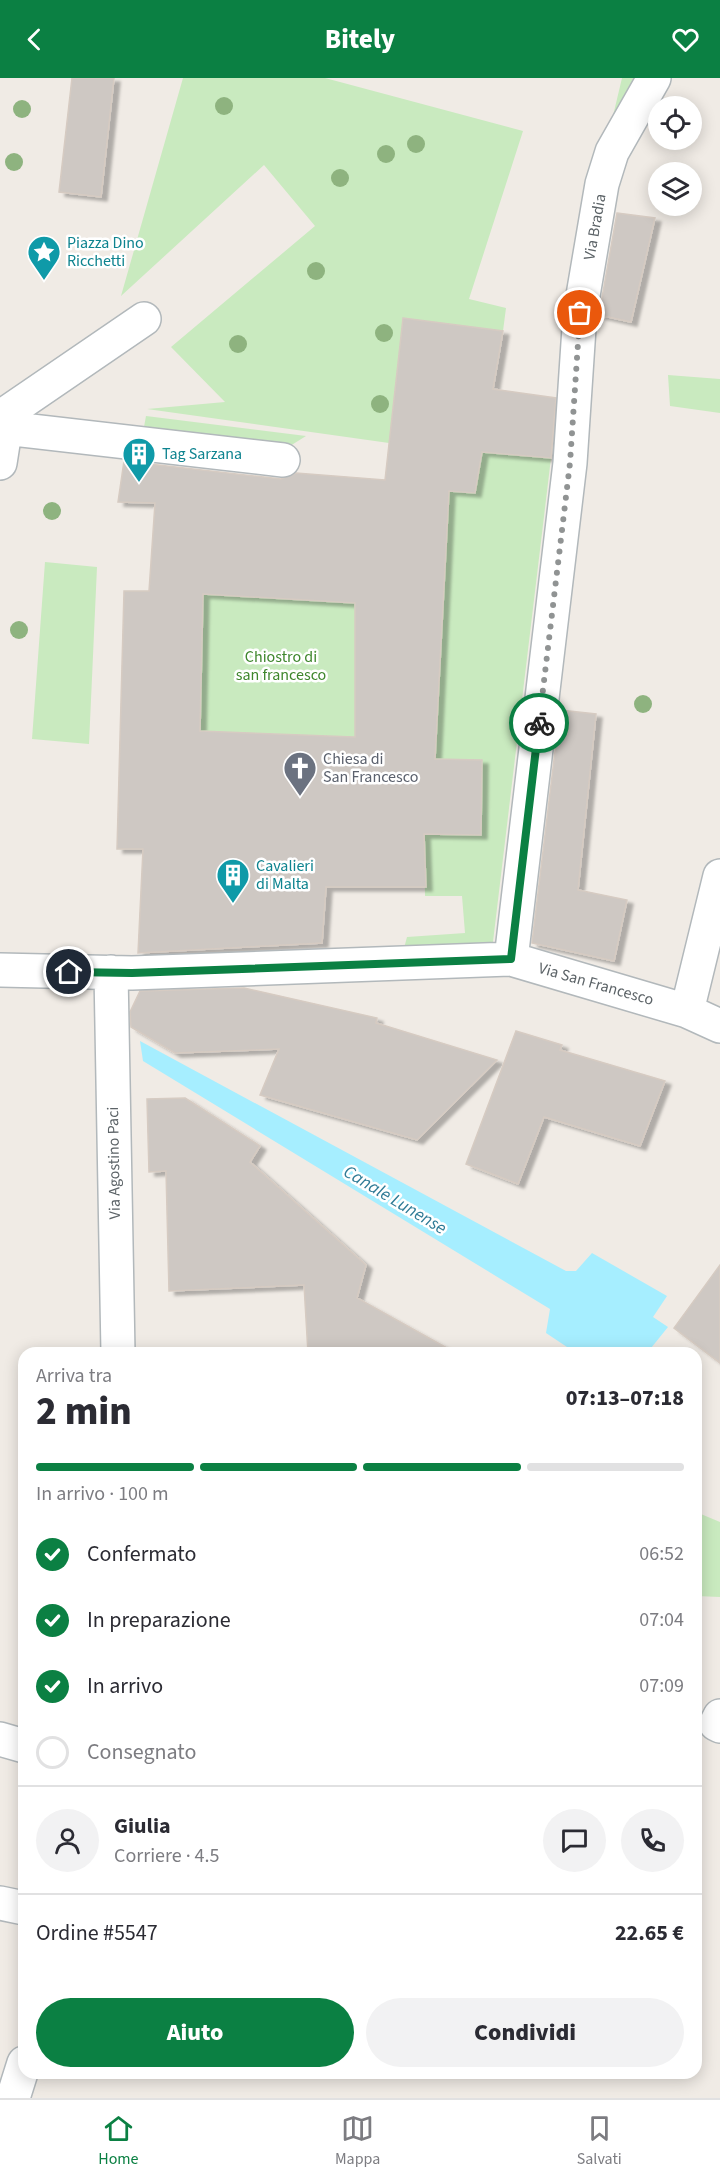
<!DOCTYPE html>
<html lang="it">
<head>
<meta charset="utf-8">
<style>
	:root { --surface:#fff; --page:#f2f2f3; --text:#2b2b33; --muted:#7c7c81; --line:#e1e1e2; --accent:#0b8043 }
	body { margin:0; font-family:"Source Sans 3",sans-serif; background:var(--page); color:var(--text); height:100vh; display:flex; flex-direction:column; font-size:22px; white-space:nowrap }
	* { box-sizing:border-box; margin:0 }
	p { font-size:20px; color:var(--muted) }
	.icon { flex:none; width:33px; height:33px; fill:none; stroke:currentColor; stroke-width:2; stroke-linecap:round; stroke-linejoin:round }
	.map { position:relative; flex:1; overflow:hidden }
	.side { position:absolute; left:18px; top:1269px; width:684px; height:732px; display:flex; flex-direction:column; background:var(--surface); border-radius:18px; box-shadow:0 3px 15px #0003 }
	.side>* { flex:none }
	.controls { position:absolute; left:648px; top:18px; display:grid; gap:12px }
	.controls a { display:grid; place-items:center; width:54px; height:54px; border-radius:50%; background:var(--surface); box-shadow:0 3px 15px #0003; font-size:30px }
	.pin { position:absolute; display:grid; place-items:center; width:51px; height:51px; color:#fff; margin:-26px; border:3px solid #fff; border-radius:50%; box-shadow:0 2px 6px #0007 }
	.courier { position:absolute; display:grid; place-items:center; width:60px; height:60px; margin:-30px; border:4px solid #0b8043; border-radius:50%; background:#fff; color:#222; box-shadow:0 2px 8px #0007 }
	.overview em { font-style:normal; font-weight:800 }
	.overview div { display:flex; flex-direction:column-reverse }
	.overview { display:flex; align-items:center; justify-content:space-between; height:102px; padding:0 18px }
	h1 { font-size:39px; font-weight:800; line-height:45px }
	.bar { display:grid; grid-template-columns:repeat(4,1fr); gap:9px 6px; align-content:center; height:72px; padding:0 18px }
	.bar i { height:8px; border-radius:4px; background:var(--line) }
	.bar .selected { background:var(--accent) }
	.bar p { grid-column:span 4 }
	.line { display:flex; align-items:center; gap:15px; padding:0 18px; border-top:2px solid var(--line) }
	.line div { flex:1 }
	.round { display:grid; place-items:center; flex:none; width:63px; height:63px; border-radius:32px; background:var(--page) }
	ol { padding:0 18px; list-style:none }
	li { display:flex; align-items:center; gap:18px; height:66px }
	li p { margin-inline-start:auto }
	li .icon { padding:6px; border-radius:50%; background:var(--accent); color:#fff; stroke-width:4 }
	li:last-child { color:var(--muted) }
	li i { width:33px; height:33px; border:3px solid var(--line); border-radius:50% }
	.primary-button { display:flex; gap:12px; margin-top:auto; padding:12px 18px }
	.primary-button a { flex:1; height:69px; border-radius:36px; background:var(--accent); color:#fff; font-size:24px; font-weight:800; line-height:69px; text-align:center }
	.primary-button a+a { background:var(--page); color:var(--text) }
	header { display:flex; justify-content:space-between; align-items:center; height:78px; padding:0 18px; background:var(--accent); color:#fff; font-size:27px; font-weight:800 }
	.menu { display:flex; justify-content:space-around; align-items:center; height:84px; border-top:2px solid var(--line); background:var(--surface); font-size:16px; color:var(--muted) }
	.menu a { display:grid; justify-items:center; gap:3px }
	.menu .selected { color:var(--accent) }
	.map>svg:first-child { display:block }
	.green { fill:#c9eabf }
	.water { fill:#a6eeff }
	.building { fill:#cec8c3; stroke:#d6cbc2; stroke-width:1.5; fill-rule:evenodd; filter:url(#shadow) }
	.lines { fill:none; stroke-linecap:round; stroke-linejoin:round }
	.minor-casing { stroke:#b2b8bb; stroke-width:36 }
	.minor { stroke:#fff; stroke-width:33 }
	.tree { fill:#8eb37f }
	.done { stroke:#909393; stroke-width:6; stroke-dasharray:0 10.8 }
	.route { stroke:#0b8043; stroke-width:8 }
	.labels { text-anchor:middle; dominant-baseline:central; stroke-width:5; stroke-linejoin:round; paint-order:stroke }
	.street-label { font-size:16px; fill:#5c6367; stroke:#fff }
	.culture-label { font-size:16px; fill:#0d838f; stroke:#fff; text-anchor:start }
	.park-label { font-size:16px; fill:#3e862c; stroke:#fff }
	.worship-label { font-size:16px; fill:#5b616d; stroke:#fff; text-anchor:start }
	.water-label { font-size:18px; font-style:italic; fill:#2f7b96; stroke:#fff }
</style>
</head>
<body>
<header><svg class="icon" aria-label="back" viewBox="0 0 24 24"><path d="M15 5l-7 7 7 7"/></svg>Bitely<svg class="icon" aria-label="heart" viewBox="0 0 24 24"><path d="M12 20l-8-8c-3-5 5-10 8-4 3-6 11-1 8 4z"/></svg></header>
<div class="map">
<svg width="720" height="2020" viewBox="0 0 720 2020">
	<defs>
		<filter id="shadow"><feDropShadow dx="6" dy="4" stdDeviation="1.5" flood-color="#0004"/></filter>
	</defs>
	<rect width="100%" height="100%" fill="#f0ebe5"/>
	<path class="green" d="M183,0h142l198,53 -54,168 37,9 -3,23 -100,-13 -14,125 -242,-34 78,-7 -54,-55 144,-121 -51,-61 -143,131z
		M622,0h12l-22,42z
		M668,297l52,4v34l-50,-7z
		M146,338l160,20 -24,15 -140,-13z
		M482,374l69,6 -59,492 -89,2 4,-15 58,-4 -3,-37h-37l-1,-62 57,1 1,-74 -61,-3 28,-267 25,2z
		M45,484l52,5 -8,177 -57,-5z
		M203,516l152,9v134l-155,-6z
		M696,1434l24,10v75l-24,-1z"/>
	<path class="water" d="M140,963l426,230h10l16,-18 75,43 -14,21 15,10 -21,26h-71l-30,-20 4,-24 -407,-248z"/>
	<path class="building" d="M72,0h42l-13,119 -42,-5z
		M617,135l38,5 -24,104 -32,-7z
		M403,240l100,13 -10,58 63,9 -5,60 -69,-6 -7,41 -26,-2 -14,268 47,1 -1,75 -57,-1 2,53h-100l-4,56 -184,10 5,-104h-26l7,-258h25l6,-88 -37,-1 6,-41 157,18 15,-6 89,7zM203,516l152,9v134l-155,-6z
		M560,632l36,4 -18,176 49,10 -13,61 -82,-18z
		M244,910l133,30 -1,5 121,37 -80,80 -157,-45 19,-46 -104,4 -44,-26 -1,-15 10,-21z
		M516,953l46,14 -2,5 105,31 -25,65 -96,-29 -26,67 -52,-20z
		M185,1020l75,48 -10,16 116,103 -9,33 99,55h-148l-4,-68 -135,6 -3,-120 -17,1 -2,-73z
		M720,1187v98l-46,-35z"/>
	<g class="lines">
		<defs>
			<path id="minor" d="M5,350l278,32
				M0,385l8,-51 136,-93
				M511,881l59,-496 10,-150 22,-129 10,-32 42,-74
				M0,892l132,3 379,-14 176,52 33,15
				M111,894l7,381
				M687,933l33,-135
				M720,1638l-4,8 4,2
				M0,1661l24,7
				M0,1825l24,5
				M13,2020l11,-35"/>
		</defs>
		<use href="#minor" class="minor-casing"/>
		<use href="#minor" class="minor"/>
	</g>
	<g class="tree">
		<circle cx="224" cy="28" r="9"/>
		<circle cx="22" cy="31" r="9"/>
		<circle cx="416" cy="66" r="9"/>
		<circle cx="386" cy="76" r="9"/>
		<circle cx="14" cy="84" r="9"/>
		<circle cx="340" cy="100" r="9"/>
		<circle cx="316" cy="193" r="9"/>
		<circle cx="384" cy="255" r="9"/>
		<circle cx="238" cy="266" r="9"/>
		<circle cx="380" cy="326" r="9"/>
		<circle cx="52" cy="433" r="9"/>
		<circle cx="19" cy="552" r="9"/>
		<circle cx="643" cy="626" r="9"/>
	</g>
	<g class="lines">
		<path class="done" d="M539,645l31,-260 10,-150"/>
		<path class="route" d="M69,894l63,1 379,-14 28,-236"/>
	</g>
	<defs>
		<symbol id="sight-pin" viewBox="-11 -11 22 30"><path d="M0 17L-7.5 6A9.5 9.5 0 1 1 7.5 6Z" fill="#0f9aa8" stroke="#fff"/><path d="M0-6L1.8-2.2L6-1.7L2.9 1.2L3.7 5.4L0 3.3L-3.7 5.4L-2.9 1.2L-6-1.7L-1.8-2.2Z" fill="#fff"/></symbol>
		<symbol id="building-pin" viewBox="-11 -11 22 30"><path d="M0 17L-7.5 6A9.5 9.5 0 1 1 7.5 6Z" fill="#0f9aa8" stroke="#fff"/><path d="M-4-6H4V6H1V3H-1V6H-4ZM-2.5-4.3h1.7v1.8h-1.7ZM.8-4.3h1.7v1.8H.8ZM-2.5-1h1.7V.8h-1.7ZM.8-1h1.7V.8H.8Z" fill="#fff"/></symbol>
		<symbol id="church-pin" viewBox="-11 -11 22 30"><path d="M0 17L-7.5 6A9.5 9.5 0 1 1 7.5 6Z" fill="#6b7280" stroke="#fff"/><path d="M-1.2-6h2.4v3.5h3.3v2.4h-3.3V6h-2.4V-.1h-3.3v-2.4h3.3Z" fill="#fff"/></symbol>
	</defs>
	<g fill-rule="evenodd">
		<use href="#sight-pin" x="25" y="155" width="38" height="52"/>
		<use href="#building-pin" x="120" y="357" width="38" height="52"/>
		<use href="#church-pin" x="281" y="671" width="38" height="52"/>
		<use href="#building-pin" x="214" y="778" width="38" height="52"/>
	</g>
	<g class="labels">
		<g class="street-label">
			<text transform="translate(595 149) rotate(-80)">Via Bradia</text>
			<text transform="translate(596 906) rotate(16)">Via San Francesco</text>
			<text transform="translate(114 1085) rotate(-91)">Via Agostino Paci</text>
		</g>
		<g class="culture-label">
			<text x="67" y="165">Piazza Dino<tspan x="67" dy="18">Ricchetti</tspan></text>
			<text x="162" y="376">Tag Sarzana</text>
			<text x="256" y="788">Cavalieri<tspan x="256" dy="18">di Malta</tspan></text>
		</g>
		<g class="park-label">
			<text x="281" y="579">Chiostro di<tspan x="281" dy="18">san francesco</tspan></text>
		</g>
		<g class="worship-label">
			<text x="323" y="681">Chiesa di<tspan x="323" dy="18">San Francesco</tspan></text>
		</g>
		<g class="water-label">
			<text transform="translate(395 1122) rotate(31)">Canale Lunense</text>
		</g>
	</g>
</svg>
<div class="controls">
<a><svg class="icon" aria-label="locate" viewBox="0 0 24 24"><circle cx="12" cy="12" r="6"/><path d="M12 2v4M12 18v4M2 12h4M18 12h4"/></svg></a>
<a><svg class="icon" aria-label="layers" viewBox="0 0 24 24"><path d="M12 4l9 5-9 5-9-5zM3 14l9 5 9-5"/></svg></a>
</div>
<div class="pin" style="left:580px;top:235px;background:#ea580c"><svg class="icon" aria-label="bag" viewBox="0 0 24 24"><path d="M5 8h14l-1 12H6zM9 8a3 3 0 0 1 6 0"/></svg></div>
<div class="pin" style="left:69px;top:894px;background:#1f2937"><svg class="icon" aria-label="home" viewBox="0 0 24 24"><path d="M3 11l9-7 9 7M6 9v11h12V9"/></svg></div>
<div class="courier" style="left:539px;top:645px"><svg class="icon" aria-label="bike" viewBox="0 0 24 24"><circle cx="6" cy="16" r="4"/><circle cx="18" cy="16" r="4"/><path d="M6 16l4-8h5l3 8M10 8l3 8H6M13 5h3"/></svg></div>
<section class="side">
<div class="overview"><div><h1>2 min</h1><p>Arriva tra</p></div><em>07:13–07:18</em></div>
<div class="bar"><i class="selected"></i><i class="selected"></i><i class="selected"></i><i></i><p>In arrivo · 100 m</p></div>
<ol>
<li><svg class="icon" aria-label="check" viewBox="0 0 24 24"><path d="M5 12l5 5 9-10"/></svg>Confermato<p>06:52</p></li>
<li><svg class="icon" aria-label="check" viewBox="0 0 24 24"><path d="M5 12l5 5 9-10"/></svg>In preparazione<p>07:04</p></li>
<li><svg class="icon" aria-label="check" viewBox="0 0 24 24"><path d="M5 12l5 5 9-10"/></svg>In arrivo<p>07:09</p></li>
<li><i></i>Consegnato</li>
</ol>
<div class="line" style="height:108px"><a class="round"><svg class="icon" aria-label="person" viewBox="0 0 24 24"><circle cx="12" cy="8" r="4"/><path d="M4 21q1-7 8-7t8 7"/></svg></a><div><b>Giulia</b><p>Corriere · 4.5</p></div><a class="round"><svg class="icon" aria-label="chat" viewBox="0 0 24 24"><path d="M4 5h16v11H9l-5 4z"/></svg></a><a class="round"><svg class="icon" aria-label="phone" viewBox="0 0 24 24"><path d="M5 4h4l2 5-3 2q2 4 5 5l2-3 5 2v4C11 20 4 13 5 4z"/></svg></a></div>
<div class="line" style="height:78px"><div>Ordine #5547</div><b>22.65 €</b></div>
<div class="primary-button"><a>Aiuto</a><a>Condividi</a></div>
</section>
</div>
<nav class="menu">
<a class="selected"><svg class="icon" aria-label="home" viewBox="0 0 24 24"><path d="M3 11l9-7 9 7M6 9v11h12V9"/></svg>Home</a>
<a><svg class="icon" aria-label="map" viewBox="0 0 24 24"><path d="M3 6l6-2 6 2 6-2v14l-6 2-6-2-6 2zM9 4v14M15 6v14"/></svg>Mappa</a>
<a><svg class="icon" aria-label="saved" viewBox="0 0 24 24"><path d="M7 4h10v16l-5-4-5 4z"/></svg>Salvati</a>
</nav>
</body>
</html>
